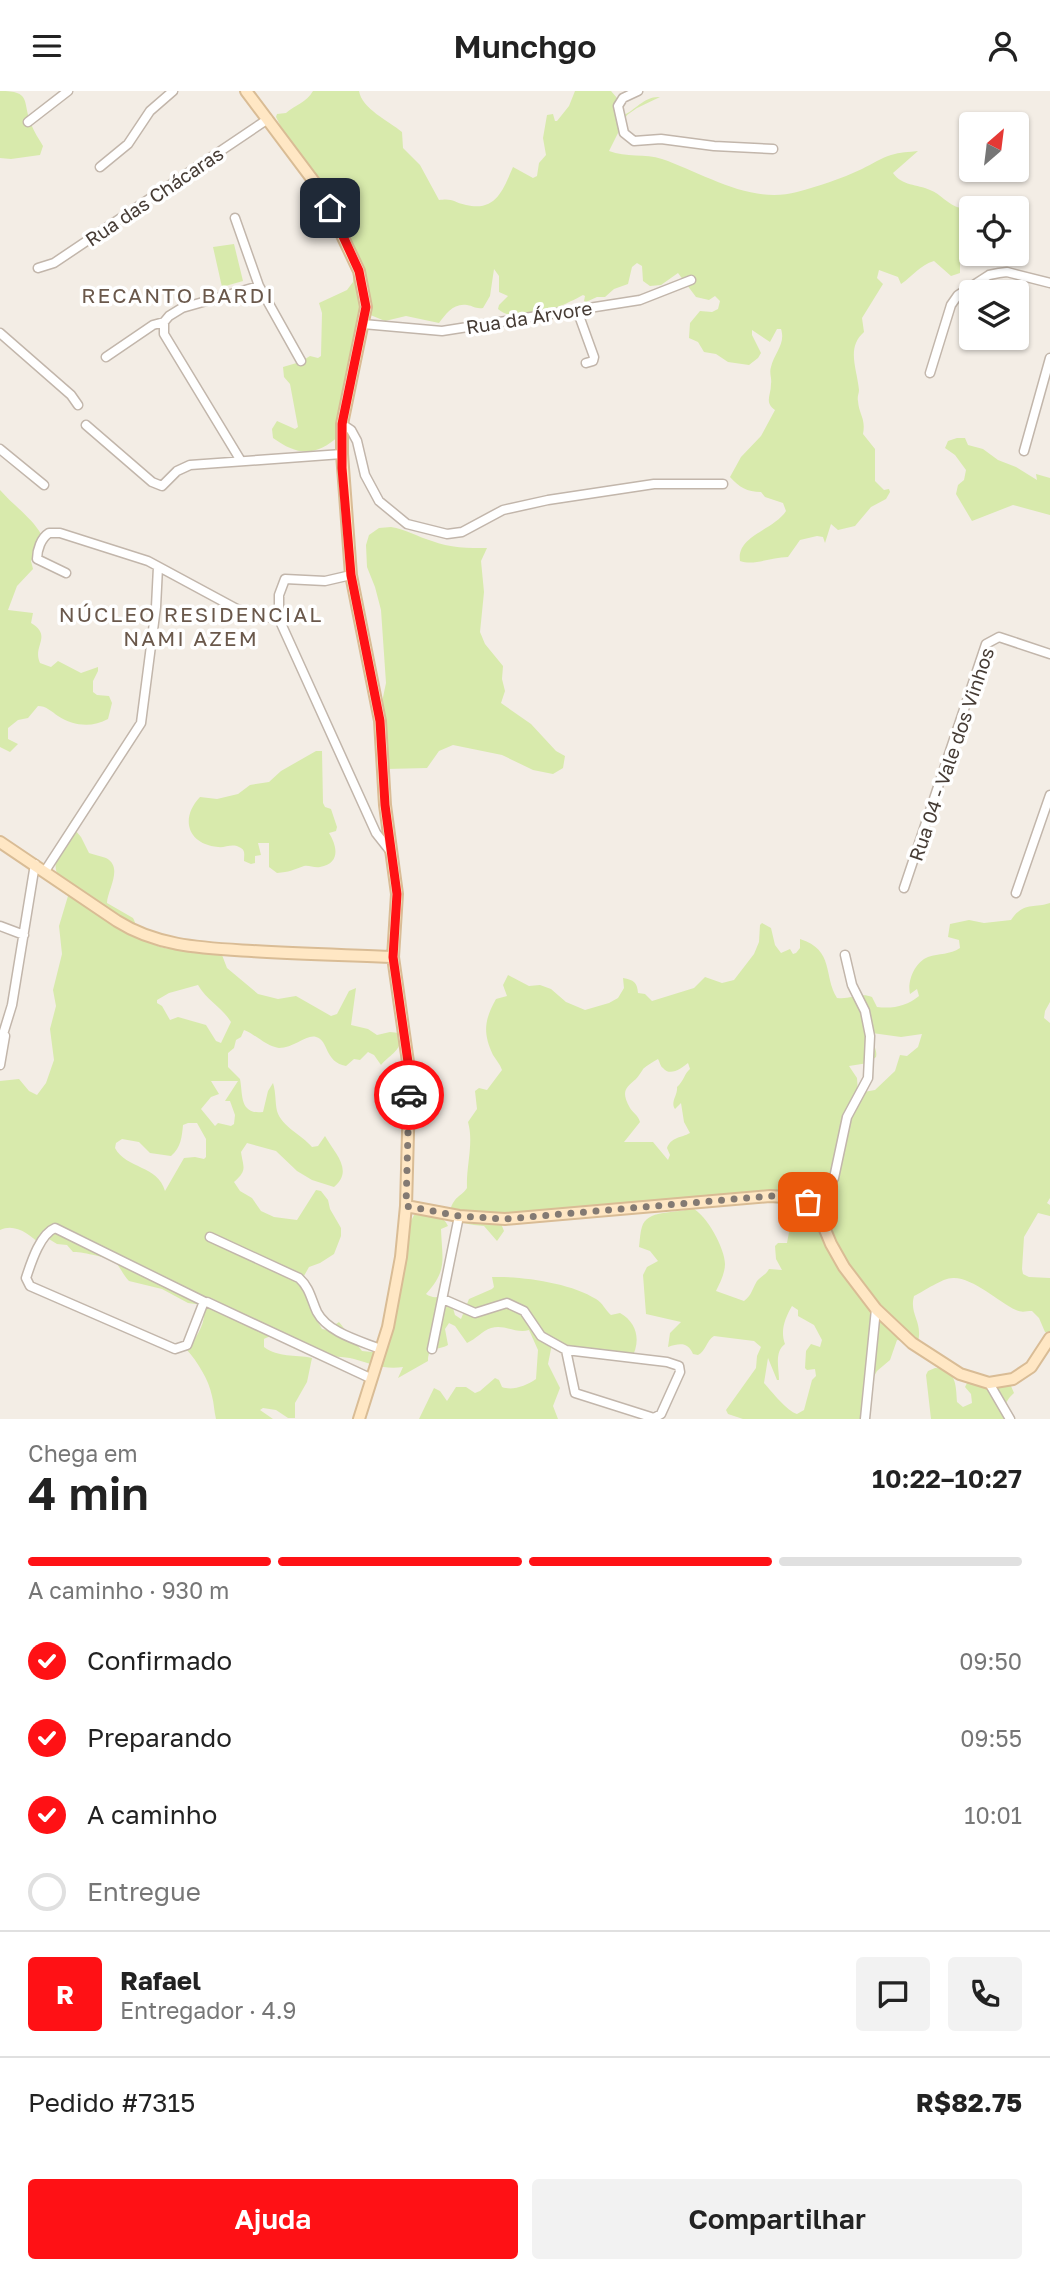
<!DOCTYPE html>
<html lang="pt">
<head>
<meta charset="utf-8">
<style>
	:root { --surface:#fff; --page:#f2f2f2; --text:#222; --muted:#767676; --line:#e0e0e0; --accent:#ff1115 }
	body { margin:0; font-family:"Golos Text",sans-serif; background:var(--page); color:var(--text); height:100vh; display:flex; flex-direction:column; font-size:26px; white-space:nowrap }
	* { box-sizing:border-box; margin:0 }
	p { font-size:23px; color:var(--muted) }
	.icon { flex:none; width:38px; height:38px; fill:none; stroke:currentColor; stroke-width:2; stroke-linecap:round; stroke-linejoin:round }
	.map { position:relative; height:1328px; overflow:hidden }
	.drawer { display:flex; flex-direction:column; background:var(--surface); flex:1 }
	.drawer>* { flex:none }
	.needle { width:46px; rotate:28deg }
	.tools { position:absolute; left:959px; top:21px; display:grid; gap:14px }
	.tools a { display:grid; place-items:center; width:70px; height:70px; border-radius:7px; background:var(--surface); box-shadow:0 2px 5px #0004; font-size:35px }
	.pin { position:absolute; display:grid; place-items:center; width:60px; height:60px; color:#fff; margin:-30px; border-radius:14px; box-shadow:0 4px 10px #0006 }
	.courier { position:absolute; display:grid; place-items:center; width:70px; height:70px; margin:-35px; border:5px solid #ff1115; border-radius:50%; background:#fff; color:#222; box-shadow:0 2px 9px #0007 }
	.overview em { font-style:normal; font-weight:600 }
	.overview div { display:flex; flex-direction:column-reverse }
	.overview { display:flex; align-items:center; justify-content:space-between; height:119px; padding:0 28px }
	h1 { font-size:46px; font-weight:600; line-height:52px }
	.bar { display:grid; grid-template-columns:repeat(4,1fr); gap:10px 7px; align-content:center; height:84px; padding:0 28px }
	.bar i { height:9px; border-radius:5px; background:var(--line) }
	.bar .on { background:var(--accent) }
	.bar p { grid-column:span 4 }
	.line { display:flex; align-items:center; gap:18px; padding:0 28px; border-top:2px solid var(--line) }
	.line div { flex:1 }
	.round { display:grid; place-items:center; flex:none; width:74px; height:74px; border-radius:7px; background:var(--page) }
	ol { padding:0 28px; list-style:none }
	li { display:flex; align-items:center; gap:21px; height:77px }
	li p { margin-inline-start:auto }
	li .icon { padding:7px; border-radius:50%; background:var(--accent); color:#fff; stroke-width:4 }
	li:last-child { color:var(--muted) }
	li i { width:38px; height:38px; border:4px solid var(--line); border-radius:50% }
	.action { display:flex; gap:14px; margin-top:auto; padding:14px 28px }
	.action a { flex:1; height:80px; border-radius:7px; background:var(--accent); color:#fff; font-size:28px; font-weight:600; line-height:80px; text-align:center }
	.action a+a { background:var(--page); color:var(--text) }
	header { display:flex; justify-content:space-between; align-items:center; height:91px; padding:0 28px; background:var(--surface); font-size:32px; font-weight:600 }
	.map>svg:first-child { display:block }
	.green { fill:#d8eaac; fill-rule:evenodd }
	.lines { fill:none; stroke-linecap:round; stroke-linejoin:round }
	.street-casing { stroke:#c2b6ab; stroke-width:11 }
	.secondary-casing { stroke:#d9bc95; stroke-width:14 }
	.street { stroke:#fff; stroke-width:8 }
	.secondary { stroke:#ffe7c4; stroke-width:10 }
	.done { stroke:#837a73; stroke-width:7; stroke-dasharray:0 12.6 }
	.route { stroke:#ff1115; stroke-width:9 }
	.labels { text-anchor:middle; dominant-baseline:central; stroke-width:7; stroke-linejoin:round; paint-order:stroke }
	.street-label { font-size:19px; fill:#463c35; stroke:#fff }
	.neighbourhood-label { font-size:21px; letter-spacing:2px; fill:#6a584b; stroke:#fff }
</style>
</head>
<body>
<header><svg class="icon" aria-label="menu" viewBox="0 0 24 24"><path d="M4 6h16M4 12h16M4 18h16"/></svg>Munchgo<svg class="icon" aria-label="person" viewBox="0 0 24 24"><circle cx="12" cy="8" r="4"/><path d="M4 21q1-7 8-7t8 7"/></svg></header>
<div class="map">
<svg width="1050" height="1328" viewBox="0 0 1050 1328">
	<rect width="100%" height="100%" fill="#f3ede5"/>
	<path class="green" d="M0,0c32,0 22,10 31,33 3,8 8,15 12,22l-3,9 -29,4 -11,-1z
		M313,0h46c3,18 30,30 43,41l1,16 17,17 19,35c14,-2 14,2 27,5 30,7 37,-15 47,-38l20,11 4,-2 2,-13 7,-8 -3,-17 4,-23 6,-1 2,7h2l12,-15 6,-15h36l6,7 5,18c14,-6 22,-20 38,-19l-23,11 -10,7 -18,36c17,7 36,2 53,8 41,14 89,46 135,33 22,-6 44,-13 65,-23 10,-5 19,-11 29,-14 9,-3 18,-3 27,-4l-25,22c9,13 24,11 37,17 11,4 18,15 30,18l-1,9 4,17 7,10 -10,19v10l-9,3 -17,-15c-14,4 -21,15 -33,23l-3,-7 -19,-7 -2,8 6,6 -21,34 2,14c-18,16 -7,36 -5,58 0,3 -2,7 -1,11 1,14 8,17 5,33l12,15v32l9,9 5,-1 1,3 -4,7 -15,8 -16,19 -17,4 -7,-6 -6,19 -2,-6 -6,-1 -17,4 -12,17c-17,0 -33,9 -48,4 -4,-25 34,-31 46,-50l-3,-8 -18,-6 -4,-5c-14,0 -22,-5 -31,-15l11,-20 20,-21 14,-26c-11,-8 -4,-14 -4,-26 1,-6 -2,-11 0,-17 3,-14 15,-23 10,-38h-4l-7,13 -18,-12v5l9,18 -3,5 -9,7 -21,-3 -12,-8 -12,-2 -6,-10 -9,-4 1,-15 10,-12 12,1 6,-3 2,-8 -5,-5 -6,4 -13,-3 -18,-24 -17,12 -11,1 -7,-5 -1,-15 -5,-3 -5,4 -4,17 -14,5 -9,8h-8l-11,5 -2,-1 1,-5 -2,-1c-20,11 -65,32 -85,14l1,-4 9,-9 -9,-4v-16l-5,-7 -4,27 -7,12c-8,1 -9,-2 -16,-3 -14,-2 -21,9 -28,18l-33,-7 -21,5 -22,-9 -23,123c-24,22 -42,21 -67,3l-1,-9 5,-8 18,8 3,-2 -8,-43 -6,-7 -1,-10 17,-5 10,-6 8,2 3,-2 1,-43 -3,-10 28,-13 6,-8v-11l-5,-11 -72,-143 1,-3 9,-1c9,-8 21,-11 27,-22z
		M234,153l9,37 -21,6 -9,-40z
		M957,347h8l3,7 15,4 15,11 18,7 21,13 -1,-6 14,4v37l-37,-10 -41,16 -16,-27 2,-9 6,-5 2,-10 -11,-15 -10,-7 3,-7z
		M0,399c13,15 32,28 41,44l-4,17 -6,10 2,8 -16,17 -9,24 25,3 -2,10c22,13 1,23 9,40l11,4 7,-6 23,12 17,-6v4l-5,10v11l4,3 12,1 3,7 -4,16c-16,9 -35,7 -50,-3 -7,-5 -12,-10 -20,-10l-10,12 -10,2 -10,8v11l10,5 -8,8 -10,-5z
		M391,436c14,2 27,10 41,14 17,7 37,7 55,7l-6,13 3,31 -4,40 5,12 18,22 -1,13 3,12 -4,12 30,21 25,27 9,5 -2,12 -10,6 -20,-4 -31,-15 -49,-10 -14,6 -12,17 -41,1 -11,-54 7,-13 4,-19 -5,-73 -6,-23 -8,-20 -1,-22 3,-10 10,-7z
		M316,660h6l1,52 2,4 6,2 6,18 -1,4 -7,2c8,13 12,30 -9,34 -6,1 -11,-2 -16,-1 -12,4 -14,6 -27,7l-8,-6v-24h-11l3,12 -6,1v7l-4,1 -7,-3c0,-7 2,-11 -5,-14 -7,-4 -14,1 -21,0 -31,-3 -38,-29 -18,-50l17,2 21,-5 12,-9 19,-3 12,-11z
		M78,722l-3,17 6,7 8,16c5,2 12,3 17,5 18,9 1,33 1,45l26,15c3,5 3,12 7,16 16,21 53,15 76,16l6,5 5,13 31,26 20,5 18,-3 35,20 6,-2 12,-23 7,-3 -5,37 17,4 9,6 13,-3 9,1c5,17 -8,20 -18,32l-7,-10 -6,-3 -8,8 -6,-1 -8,7c-22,-4 -17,-26 -30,-29 -9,-3 -22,11 -37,11 -12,-1 -24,-14 -35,-18l-3,7 -5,3 -2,8 -6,5v14l12,12c3,15 -1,36 23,33l5,-21 5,-8c3,9 2,19 4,28 5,16 25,24 35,36l6,-1 7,-10c10,18 29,34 9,51l-22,-7 -15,-9 -21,-20 -29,-8 -6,9c2,15 7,18 -7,30l6,9 12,7 9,13 13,6 23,3 19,-30 5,1 7,9 2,9 11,19v8l-7,18 -14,9 -11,4 -9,16c9,15 13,31 22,46l5,1 12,-8 23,29 10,1 9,-7 29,-122 4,-8 5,-3c11,2 24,2 29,14l-7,3c1,30 7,41 -15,65 6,4 11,4 17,1l7,3 5,17 6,4 8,-20 23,-10 2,-2 -2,-10c30,-1 79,6 104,22 6,3 10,12 15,16l9,-2c18,10 21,29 11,46l-32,-2 -16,-9 -31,-4 -4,20 12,24 -7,18 5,13h-139l15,-31 6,3 7,10 9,-14h10l9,6 5,-2 15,-13 4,2 3,7c10,4 24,-1 34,-8l2,-29 -9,-20c-13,4 -24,-6 -38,-2 -9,3 -15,11 -24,15l-12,-17 -6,-3 -4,6 3,16c-10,6 -20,0 -20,16l-30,17 5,-11c-18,3 -32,-3 -49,-8 -11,-3 -22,-2 -33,-4 -10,-2 -22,-6 -32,-10 -9,-4 -15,-12 -25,-6v8c15,11 30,7 48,11l-5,24 -12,21v15h-7l-12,-8 -13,-2 -3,2 13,9h-57c-2,-8 -2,-16 -4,-23 -3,-16 -15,-35 -25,-46 9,-13 21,-28 16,-45l-15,-2 -26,-14 -33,-8c-6,-6 -9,-15 -15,-20 -4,-3 -35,-10 -41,-9l-6,-7 -10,-1 -13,-8 -4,8c-11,-10 -25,-21 -40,-14v-149l19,-2 10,12 8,4 9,-12 8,-23 -4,-31 6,-23 -3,-16 9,-36 -3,-28 9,-30c-4,-8 -10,-17 -12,-26 -3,-14 11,-49 22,-57zM198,894c9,16 24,22 33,37l-10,21 -5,-2 -10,-16 -28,-8 -8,3 -8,-14 -5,-3v-3l12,-7zM211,990h27l-13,20h5l5,14 -1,9 -3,2 -13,-3 -3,3 -14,-17 10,-12 8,-3zM188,1032h9l9,16v18l-2,2 -9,-2 -11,1 -19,33c-7,-26 -39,-22 -50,-43l1,-5 6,-4 17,3 11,11 21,3c10,-8 11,-20 12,-31z
		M1050,812v99l-5,9 -1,7 6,5v175l-3,5 3,2v11l-12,-3 -14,24 -2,32 1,5 6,3 21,1v55l-5,-1 -6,-14 -7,-7c-6,0 -10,2 -16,-1 -17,-8 -44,-33 -63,-32 -11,0 -28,13 -39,18 -5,19 9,25 4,46l-21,-2 -7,20 -13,11 -5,9 -9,39h-120l-15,-5 -2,-4 30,-42 1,-12 4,-9 -7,-6 -40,-5c-8,5 -8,15 -16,19l-5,-1c-5,-12 -13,-11 -25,-7l2,-14 11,-11 -35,-8 -3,-39 4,-8 11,-6 -8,-10 -11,-4c1,-7 1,-16 4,-23 8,-15 35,-10 49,-16 15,7 33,41 33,56 0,9 -5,19 -9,27l28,10c8,-6 8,-12 13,-20 4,-5 9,-6 12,-12l13,1 -6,-11 -1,-13 3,-3h9l4,-22 8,-14 1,-5 -128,-4 -28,6 -135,9 -9,8 4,10 -7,10 -13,-15c-14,-1 -45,-5 -29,-26 3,-4 9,-7 12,-12 -1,-22 7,-45 1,-66l9,-13 -2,-18 4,-3 8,2 15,-20c-2,-6 -6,-10 -9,-15 -11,-23 -8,-36 3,-56l11,-3 -4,-11 5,-10 21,11 11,-1 11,4 15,13 19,8 24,-7 9,-5 6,-10 -1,-10c11,2 14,4 15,15l7,1 7,7 42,-13 11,-11 17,6 12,-3 20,-26 5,-12 1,-17 2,-2 9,5 4,17 6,8 9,-4 3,5 3,-1 4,-5v-9c35,11 23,37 37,59 13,2 23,-6 35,-1l5,10c16,2 30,-1 42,-11l-2,-7 -7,5c-3,-13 5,-32 18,-37 11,-4 22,-2 32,-9l-1,-8 -11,-3 2,-13 19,-4 15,3 27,-3c13,-19 22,-11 39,-17zM872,942l29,4 21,-3 -4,13 -11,9 -7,-1 -5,16 -20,19 -17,3 -1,-15 -8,-12 19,-3 8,-6c2,-9 -6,-15 -4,-24zM658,968c2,3 2,7 5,9 7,9 19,0 25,-5l2,6c-6,5 -6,12 -13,18 1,8 -7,15 -2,22l6,-6 3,19 6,11c-9,5 -19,4 -23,15l3,7 -2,5 -15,-18h-29l16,-20c-2,-7 -7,-9 -10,-14 -9,-16 -5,-20 6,-29 1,-1 7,-9 7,-10 4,-4 10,-7 15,-10zM792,1215l6,4v6l16,9 8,15 -2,7 -9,-3 -5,7 -1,17 2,2 8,-1 1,7 -4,4 -8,30 -7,4c-10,-3 -25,-22 -33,-31l4,-25 9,22h2c0,-12 -5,-28 6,-36 -5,-13 0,-26 7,-38z
		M935,1277c21,1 21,16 22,34l6,5 9,-4 -1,-9 -6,-7 2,-4h35l9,3 3,7c-10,9 -9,13 -6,26h-77l-5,-44 2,-4z"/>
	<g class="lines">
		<defs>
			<path id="street" d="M638,0l-15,7 -5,8 6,27 10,8 27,-2 53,7 59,3
				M28,31l40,-31
				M100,76l28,-23 22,-33 23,-20
				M235,127l24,68 42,75
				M38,177l16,-5 214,-144
				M577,219l17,47 -1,4 -7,2
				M164,231v12l77,127
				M363,233l79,7 198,-31 51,-20
				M0,242l71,62 7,10
				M106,266l47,-32 11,-3 5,-6 13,-8 77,-22
				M930,282l21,-68 7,-10 31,-20 10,-2 8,-1 43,11
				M342,333l9,6 6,11 8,34 14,26 28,23 40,10 15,-2 41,-22 45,-10 106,-16h69
				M86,334l66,57 10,4 15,-15 13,-6 152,-11
				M0,358l44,36
				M1024,360l26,-93
				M66,482l-29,-14c0,-9 4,-21 12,-26h11l88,28 89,48 18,6 24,4v-24l6,-16 40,2 26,-6
				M279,528l97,214 15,19
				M45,780l96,-148 15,-116 2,-40
				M904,797l82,-244 13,-7 51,17
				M1016,802l34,-98
				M0,835l24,9
				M0,953l12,-39 23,-141
				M0,974l5,-29
				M808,1111l19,-15 7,-9 13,-61 21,-39 2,-42 -5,-25 -13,-26 -7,-30
				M210,1146l89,41c11,10 12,21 18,34 11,21 44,29 63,37
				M443,1208l32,14 32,-10 17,8 17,25 25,14 101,12 12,4 1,6 -19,42 -7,4 -79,-25 -9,-43
				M205,1211l-150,-74c-15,6 -24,35 -29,50l4,8 145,63 12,-4 16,-41 4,-2 163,76
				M432,1258l27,-133
				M989,1292l21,36
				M865,1328l11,-110"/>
			<path id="secondary" d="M246,0l75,100 38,80 7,36 -24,117v30l9,121 29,146 5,84 12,89 -4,63 16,112v27l-3,110 -5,51 -13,70 -29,92
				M0,751l117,79c41,26 87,27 135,30 47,3 94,4 141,6
				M406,1115l53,10 46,3 265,-23 29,2 17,10 15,36 13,23 32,42 36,34 48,31 29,9 24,-4 18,-12 19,-29"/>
		</defs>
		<use href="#street" class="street-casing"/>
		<use href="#secondary" class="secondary-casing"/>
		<use href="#street" class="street"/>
		<use href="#secondary" class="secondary"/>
	</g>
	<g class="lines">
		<path class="done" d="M409,1004l-3,111 53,10 46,3 265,-23h20l18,6"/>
		<path class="route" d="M330,117l29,63 7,36 -24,117v44l9,107 29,146 5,84 12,89 -4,63 16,112v26"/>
	</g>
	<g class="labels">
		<g class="street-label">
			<text transform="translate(154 105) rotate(-34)">Rua das Chácaras</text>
			<text transform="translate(529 226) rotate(-9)">Rua da Árvore</text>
			<text transform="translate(951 663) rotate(-71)">Rua 04 - Vale dos Vinhos</text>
		</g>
		<g class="neighbourhood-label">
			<text x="178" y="204">RECANTO BARDI</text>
			<text x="191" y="523">NÚCLEO RESIDENCIAL<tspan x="191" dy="24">NAMI AZEM</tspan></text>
		</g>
	</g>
</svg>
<div class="tools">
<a><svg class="needle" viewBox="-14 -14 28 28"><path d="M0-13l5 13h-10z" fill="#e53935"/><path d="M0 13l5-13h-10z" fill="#767676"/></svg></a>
<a><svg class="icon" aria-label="locate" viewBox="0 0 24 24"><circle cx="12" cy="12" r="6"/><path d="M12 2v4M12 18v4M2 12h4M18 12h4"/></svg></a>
<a><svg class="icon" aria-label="layers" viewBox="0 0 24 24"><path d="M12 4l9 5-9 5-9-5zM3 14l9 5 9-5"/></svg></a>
</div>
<div class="pin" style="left:808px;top:1111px;background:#ea580c"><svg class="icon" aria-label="bag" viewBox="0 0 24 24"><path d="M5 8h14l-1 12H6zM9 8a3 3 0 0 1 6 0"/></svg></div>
<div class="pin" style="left:330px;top:117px;background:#1f2937"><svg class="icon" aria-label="home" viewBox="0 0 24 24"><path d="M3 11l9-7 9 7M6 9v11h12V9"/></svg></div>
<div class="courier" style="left:409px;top:1004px"><svg class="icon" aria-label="car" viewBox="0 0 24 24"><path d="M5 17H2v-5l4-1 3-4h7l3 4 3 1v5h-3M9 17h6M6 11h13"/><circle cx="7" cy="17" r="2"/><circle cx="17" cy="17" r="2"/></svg></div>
</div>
<section class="drawer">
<div class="overview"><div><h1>4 min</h1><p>Chega em</p></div><em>10:22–10:27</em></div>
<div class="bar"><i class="on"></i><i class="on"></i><i class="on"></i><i></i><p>A caminho · 930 m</p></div>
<ol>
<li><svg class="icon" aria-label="check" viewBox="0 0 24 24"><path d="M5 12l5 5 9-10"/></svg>Confirmado<p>09:50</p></li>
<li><svg class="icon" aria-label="check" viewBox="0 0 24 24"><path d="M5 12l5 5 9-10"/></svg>Preparando<p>09:55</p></li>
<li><svg class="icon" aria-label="check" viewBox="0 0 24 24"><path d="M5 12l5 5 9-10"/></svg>A caminho<p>10:01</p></li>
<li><i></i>Entregue</li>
</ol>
<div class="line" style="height:126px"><b class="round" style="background:var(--accent);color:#fff">R</b><div><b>Rafael</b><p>Entregador · 4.9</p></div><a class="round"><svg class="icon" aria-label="chat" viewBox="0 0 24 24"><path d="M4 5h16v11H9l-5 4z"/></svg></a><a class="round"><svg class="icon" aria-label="phone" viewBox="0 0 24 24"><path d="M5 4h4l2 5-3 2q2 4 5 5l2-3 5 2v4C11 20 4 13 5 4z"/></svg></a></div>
<div class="line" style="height:91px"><div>Pedido #7315</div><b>R$82.75</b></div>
<div class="action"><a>Ajuda</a><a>Compartilhar</a></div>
</section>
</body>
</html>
